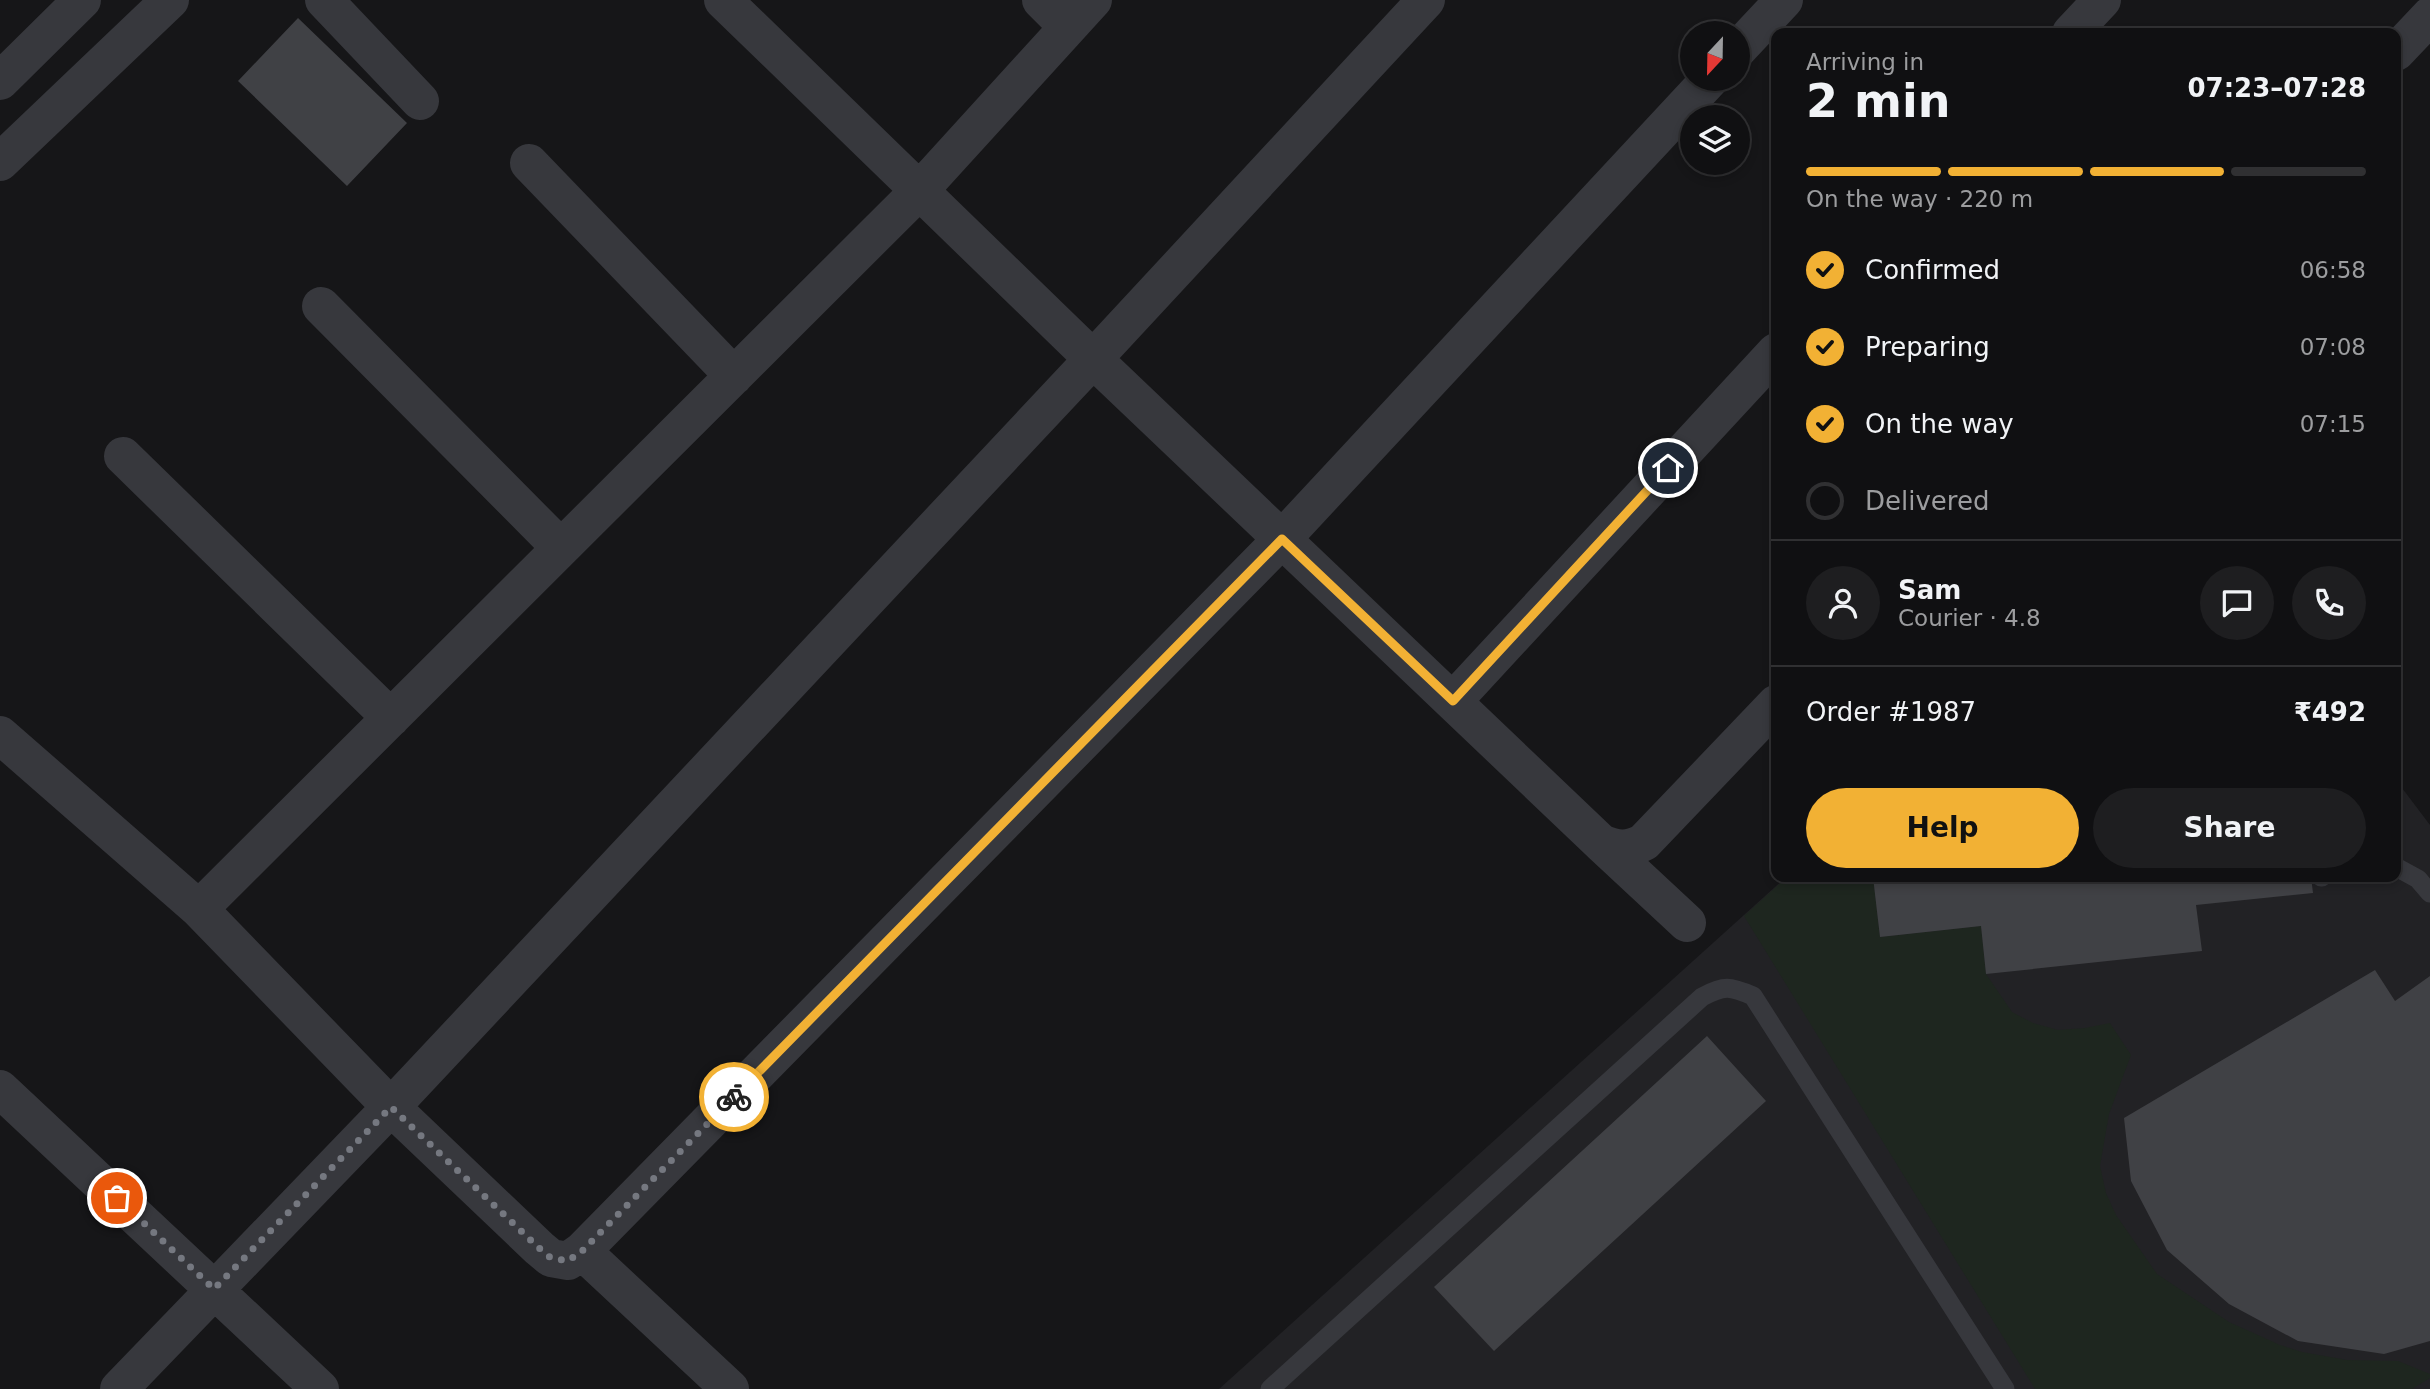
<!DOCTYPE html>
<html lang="en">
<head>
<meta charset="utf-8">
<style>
	:root { --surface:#101012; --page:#1e1e20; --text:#f1f3f6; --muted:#9c9d9f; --line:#303032; --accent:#f2b134 }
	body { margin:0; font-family:"DejaVu Sans",sans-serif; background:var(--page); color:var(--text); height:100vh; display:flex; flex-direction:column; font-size:26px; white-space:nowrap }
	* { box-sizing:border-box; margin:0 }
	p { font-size:23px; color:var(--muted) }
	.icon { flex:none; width:38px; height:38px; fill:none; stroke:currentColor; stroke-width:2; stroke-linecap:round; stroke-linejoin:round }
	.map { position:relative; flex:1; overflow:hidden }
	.details { position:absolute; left:1771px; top:28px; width:630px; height:854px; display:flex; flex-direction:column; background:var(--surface); border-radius:14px; box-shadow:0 4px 10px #0003,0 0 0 2px var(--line) }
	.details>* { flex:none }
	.needle { width:46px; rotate:202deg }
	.fabs { position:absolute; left:1680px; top:21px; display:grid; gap:14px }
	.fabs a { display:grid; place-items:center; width:70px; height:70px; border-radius:50%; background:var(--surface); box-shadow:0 4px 10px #0003,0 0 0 2px var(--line); font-size:35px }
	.pin { position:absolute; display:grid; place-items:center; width:60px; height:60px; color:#fff; margin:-30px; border:4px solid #fff; border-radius:50%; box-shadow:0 2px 7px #0007 }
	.courier { position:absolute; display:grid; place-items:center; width:70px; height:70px; margin:-35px; border:5px solid #f2b134; border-radius:50%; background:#fff; color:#222; box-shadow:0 2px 9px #0007 }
	.overview em { font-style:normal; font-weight:700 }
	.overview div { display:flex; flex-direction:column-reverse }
	.overview { display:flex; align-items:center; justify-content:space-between; height:119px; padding:0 35px }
	h1 { font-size:46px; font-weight:700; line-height:52px }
	.bar { display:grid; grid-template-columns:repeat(4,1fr); gap:10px 7px; align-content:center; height:84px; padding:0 35px }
	.bar i { height:9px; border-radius:5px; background:var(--line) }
	.bar .on { background:var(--accent) }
	.bar p { grid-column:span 4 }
	.line { display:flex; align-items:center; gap:18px; padding:0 35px; border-top:2px solid var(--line) }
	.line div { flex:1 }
	.round { display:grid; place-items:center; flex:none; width:74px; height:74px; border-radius:37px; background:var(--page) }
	ol { padding:0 35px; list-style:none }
	li { display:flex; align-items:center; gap:21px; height:77px }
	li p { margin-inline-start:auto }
	li .icon { padding:7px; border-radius:50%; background:var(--accent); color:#111; stroke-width:4 }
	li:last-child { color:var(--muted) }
	li i { width:38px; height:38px; border:4px solid var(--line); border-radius:50% }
	.button { display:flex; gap:14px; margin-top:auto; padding:14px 35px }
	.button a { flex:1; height:80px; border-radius:42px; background:var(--accent); color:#111; font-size:28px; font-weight:700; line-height:80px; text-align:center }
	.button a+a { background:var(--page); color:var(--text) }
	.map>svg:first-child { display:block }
	.built { fill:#222225 }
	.green { fill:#1e261f }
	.building { fill:#404145 }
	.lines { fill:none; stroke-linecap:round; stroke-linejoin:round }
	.service { stroke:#37383d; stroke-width:19 }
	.minor { stroke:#37383d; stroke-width:38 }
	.done { stroke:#757880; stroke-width:7; stroke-dasharray:0 12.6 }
	.route { stroke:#f2b134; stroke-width:9 }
</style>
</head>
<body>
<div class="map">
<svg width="2430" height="1389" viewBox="0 0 2430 1389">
	<rect width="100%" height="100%" fill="#161618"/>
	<path class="built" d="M2396,780l34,45v564h-1211l567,-512h610z"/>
	<path class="green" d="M1787,877h86l7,60 101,-11 5,48 26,38 21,11 25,7 27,-2 25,-5 21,32 -22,59 -9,52 6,27 10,22 41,59 72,48 51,23 22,7 45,8 51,1 32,13v4l-18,11h-377l-291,-473z"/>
	<path class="building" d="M298,18l109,105 -60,63 -109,-105z
		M1873,877h438l2,16 -117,12 6,46 -216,23 -5,-48 -101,11z
		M2375,970l20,31 35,-25v365l-46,13 -86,-13 -69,-37 -62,-54 -36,-69 -7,-63z
		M1707,1036l59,65 -272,250 -60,-64z"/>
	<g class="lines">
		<path class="service" d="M2396,867l22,12 12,14
			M2321,877h1
			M1270,1389l432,-392c22,-12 28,-11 51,-1l252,393"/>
		<path class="minor" d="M324,0l96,101
			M723,0l370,359 508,484c17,7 26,8 43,-1l132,-138
			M1041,0l27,27
			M2071,33l31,-33
			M1738,49l46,-49
			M2396,52l34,-36
			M0,81l82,-81
			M0,162l170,-162
			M529,163l205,213
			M321,306l240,242
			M123,456l268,262
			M1453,701l323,-349
			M0,735l199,174 192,198 148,141 12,10 17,3 14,-10 700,-712 428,-460
			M1601,843l86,80
			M199,909l720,-718 174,-191
			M0,1089l320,300
			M582,1251l148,138
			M119,1389l272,-282 702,-748 333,-359"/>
	</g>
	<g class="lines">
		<path class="done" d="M117,1198l97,91 177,-182 148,141 12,10 17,3 14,-10 152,-154"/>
		<path class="route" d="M734,1097l548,-558 171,162 215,-233"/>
	</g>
</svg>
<div class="fabs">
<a><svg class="needle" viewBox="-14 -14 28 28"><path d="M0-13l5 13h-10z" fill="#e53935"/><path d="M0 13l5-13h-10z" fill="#9c9d9f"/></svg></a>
<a><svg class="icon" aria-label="layers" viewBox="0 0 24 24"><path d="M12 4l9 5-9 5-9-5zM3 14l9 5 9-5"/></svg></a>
</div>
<div class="pin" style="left:117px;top:1198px;background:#ea580c"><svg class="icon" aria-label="bag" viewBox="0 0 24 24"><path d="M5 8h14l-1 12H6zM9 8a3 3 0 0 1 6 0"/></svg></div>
<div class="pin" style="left:1668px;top:468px;background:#1f2937"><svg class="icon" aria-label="home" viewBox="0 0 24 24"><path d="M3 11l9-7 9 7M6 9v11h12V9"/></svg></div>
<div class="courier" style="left:734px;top:1097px"><svg class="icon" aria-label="bike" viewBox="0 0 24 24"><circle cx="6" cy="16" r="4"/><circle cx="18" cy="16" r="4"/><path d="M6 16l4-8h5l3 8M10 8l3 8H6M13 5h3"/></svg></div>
<section class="details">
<div class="overview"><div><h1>2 min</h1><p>Arriving in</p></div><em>07:23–07:28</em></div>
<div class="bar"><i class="on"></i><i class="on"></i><i class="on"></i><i></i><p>On the way · 220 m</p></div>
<ol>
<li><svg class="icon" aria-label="check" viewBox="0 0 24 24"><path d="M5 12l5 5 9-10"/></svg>Confirmed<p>06:58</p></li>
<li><svg class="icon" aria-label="check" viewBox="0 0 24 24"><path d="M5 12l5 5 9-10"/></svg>Preparing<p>07:08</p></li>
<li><svg class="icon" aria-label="check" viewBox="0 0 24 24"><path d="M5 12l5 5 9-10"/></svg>On the way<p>07:15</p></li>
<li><i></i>Delivered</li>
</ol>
<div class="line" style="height:126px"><a class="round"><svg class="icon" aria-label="person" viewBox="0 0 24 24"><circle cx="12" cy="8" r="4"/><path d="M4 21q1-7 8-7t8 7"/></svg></a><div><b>Sam</b><p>Courier · 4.8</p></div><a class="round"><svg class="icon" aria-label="chat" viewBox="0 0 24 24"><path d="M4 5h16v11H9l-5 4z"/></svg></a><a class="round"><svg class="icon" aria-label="phone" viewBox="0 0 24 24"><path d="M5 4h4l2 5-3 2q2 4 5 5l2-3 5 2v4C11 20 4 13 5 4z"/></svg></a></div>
<div class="line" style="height:91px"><div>Order #1987</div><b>₹492</b></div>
<div class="button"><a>Help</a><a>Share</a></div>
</section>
</div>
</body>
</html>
